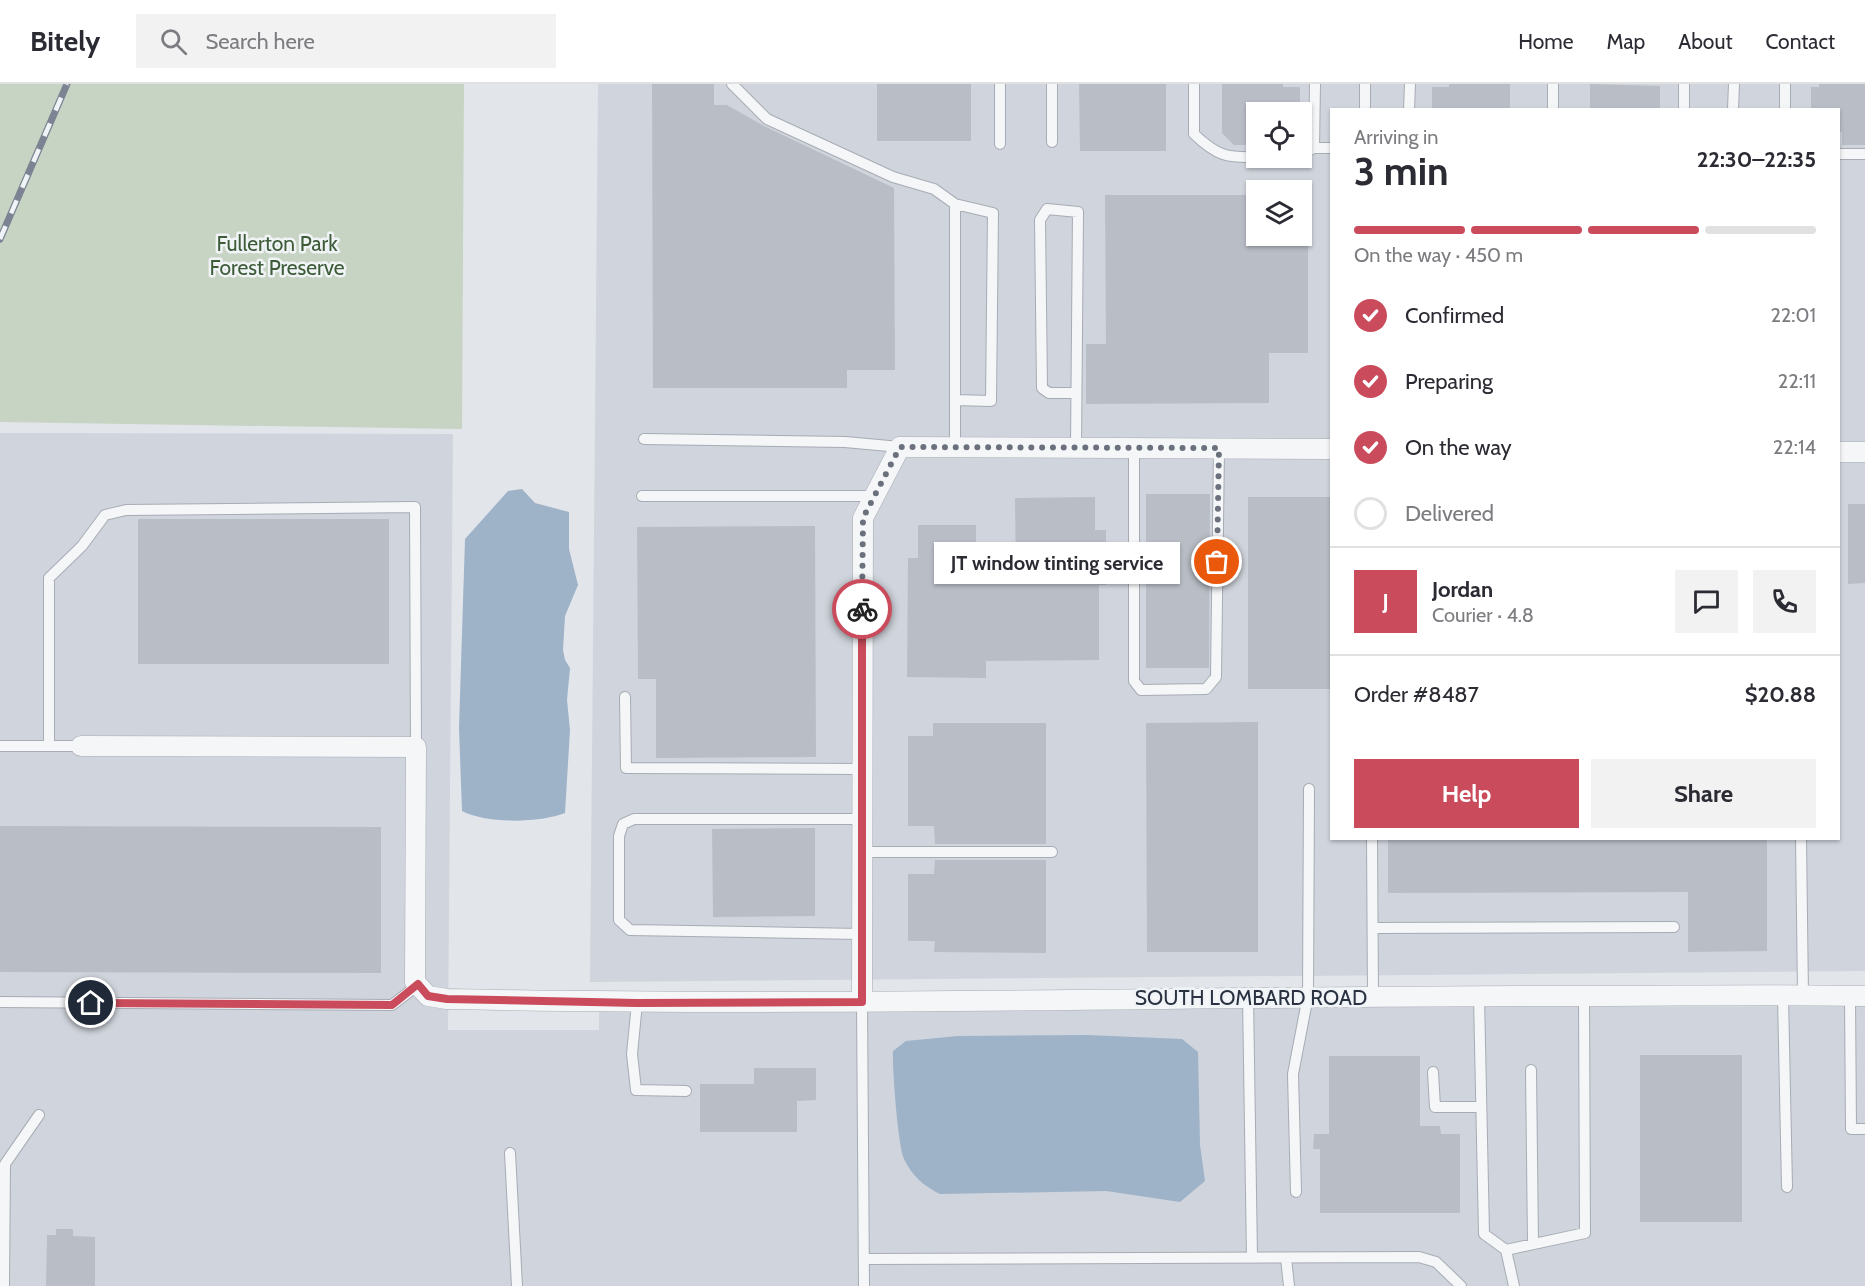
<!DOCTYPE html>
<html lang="en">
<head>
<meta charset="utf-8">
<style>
	:root { --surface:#fff; --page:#f2f2f3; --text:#2b2b33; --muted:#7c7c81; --line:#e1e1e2; --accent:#ca4c5c }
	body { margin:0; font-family:Cabin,sans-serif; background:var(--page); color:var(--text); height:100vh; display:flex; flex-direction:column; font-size:22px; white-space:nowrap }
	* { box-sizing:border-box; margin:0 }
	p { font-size:20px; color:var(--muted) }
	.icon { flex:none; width:33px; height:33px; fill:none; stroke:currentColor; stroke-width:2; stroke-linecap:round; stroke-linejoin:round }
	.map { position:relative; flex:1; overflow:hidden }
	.panel { position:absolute; left:1330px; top:24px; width:510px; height:732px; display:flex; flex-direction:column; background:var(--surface); border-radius:0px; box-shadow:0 2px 4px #0004 }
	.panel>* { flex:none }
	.buttons { position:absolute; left:1246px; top:18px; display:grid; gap:12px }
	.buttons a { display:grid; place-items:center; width:66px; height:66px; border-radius:0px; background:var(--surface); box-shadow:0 2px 4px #0004; font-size:30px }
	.pin { position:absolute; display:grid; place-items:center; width:51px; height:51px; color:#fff; margin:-26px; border:3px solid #fff; border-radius:50%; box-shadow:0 2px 6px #0007 }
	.courier { position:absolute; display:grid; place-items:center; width:60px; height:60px; margin:-30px; border:4px solid #ca4c5c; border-radius:50%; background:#fff; color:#222; box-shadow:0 2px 8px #0007 }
	.bubble { position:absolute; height:42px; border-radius:0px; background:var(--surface); box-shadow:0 2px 4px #0004; font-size:20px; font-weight:700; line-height:42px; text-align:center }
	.headline em { font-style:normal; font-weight:700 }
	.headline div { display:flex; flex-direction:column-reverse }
	.headline { display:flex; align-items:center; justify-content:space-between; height:102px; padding:0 24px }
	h1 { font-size:39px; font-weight:700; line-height:45px }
	.bar { display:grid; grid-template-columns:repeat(4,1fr); gap:9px 6px; align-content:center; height:72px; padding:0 24px }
	.bar i { height:8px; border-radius:4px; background:var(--line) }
	.bar .on { background:var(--accent) }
	.bar p { grid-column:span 4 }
	.line { display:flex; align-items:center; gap:15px; padding:0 24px; border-top:2px solid var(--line) }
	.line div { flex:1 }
	.round { display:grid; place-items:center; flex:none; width:63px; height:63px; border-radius:0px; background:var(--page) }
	ol { padding:0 24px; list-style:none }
	li { display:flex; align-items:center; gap:18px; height:66px }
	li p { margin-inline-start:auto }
	li .icon { padding:6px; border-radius:50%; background:var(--accent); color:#fff; stroke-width:4 }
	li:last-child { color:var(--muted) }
	li i { width:33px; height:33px; border:3px solid var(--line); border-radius:50% }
	.primary-button { display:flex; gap:12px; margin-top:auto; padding:12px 24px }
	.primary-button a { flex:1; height:69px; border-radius:0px; background:var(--accent); color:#fff; font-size:24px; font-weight:700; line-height:69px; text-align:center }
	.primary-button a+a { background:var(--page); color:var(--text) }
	header { display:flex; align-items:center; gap:36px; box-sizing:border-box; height:84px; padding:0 30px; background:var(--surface); border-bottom:2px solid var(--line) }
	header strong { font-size:28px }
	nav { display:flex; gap:33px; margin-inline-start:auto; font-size:21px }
	.search { width:420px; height:54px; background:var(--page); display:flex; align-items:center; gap:15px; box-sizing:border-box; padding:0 21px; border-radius:0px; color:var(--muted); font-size:22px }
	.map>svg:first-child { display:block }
	.built { fill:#d0d4dc; fill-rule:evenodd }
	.green { fill:#c7d3c3 }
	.water { fill:#9eb2c8 }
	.building { fill:#b9bec6 }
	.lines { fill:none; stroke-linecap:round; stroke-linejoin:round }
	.lane-casing { stroke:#a7acb4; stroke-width:12 }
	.street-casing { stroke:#a7acb4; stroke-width:21 }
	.lane { stroke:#f4f6f8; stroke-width:10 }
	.street { stroke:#f4f6f8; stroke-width:20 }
	.rail-casing { stroke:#7c8493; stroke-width:7 }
	.rail { stroke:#f1f4f7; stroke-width:4.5; stroke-dasharray:14; stroke-linecap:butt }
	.done { stroke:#6a717c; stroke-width:6; stroke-dasharray:0 10.8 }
	.route { stroke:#ca4c5c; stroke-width:8 }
	.labels { text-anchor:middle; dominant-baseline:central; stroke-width:5; stroke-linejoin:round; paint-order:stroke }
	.park-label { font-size:21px; fill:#3e5c38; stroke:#f1f4f7 }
	.street-label { font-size:21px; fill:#2a3241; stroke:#f1f4f7 }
</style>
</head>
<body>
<header>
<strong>Bitely</strong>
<div class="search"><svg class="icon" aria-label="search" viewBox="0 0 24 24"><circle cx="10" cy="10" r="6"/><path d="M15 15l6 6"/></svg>Search here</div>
<nav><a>Home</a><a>Map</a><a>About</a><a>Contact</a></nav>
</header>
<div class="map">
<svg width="1865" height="1202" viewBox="0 0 1865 1202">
	<rect width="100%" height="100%" fill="#e2e5ea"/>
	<path class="built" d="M598,0h1267v887l-1275,11zM1332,26h507v728h-507zM1257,28h45v46h-45zM1257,106h45v46h-45z
		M0,349l453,1 -5,596h151v-22l1266,-2v280h-1865z"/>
	<path class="green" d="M0,0h464l-2,345 -462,-7z"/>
	<path class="water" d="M522,405l13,14 34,9v37l9,36 -13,31 -2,34 2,10 5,8 -3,32 3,30 -5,83c-26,10 -78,11 -103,-2l-3,-83 6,-189 43,-48z
		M1087,951l95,4 16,13 2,93 5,36 -25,21 -74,-11 -166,3c-16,-8 -28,-18 -36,-35 -6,-13 -12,-92 -11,-108l13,-10 52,-5z"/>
	<path class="building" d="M652,0h62v21h13l37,21 130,62 1,182h-48v18h-194z
		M877,0h94v57h-94z
		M1079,0h87v67h-86z
		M1222,0h61v3h17v25h-43v33h-23l-12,-12z
		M1449,0h61v26h-78v-23h17z
		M1590,0l70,2v24h-70z
		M1819,0h46v61h-23v-13h-3v-22h-28v-23h8z
		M1105,111h152v41h51v117h-39v50l-183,1v-60h20z
		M1146,410h64l-1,174h-63z
		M1095,413v33h11v55h-7v75l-113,1v17l-79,-1 1,-119h10v-33h58v32h11v27h29l-1,-86z
		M1248,413h84v192h-84z
		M1848,420h17v79l-17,1z
		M138,435h251v145h-251z
		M815,442l1,231 -160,1v-79h-18l-1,-152z
		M1258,638v230h-111l-1,-229z
		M933,639h113v121h-111l-1,-18h-26v-90h25z
		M0,742l381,1v146l-381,-1z
		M815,744v88l-102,1 -1,-88z
		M1388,754h379v113l-79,1v-60l-300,1z
		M935,776h111v93l-112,-1 1,-11h-27v-67h26z
		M1640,971h102v167h-102z
		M1329,972h91v70h20l1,8h19v79h-140v-64h-7l1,-15h15z
		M754,984h62v32l-19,1v31h-97v-48h54z
		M56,1145h17v7l22,1v49h-49l1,-51h9z"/>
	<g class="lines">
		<defs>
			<path id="lane" d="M732,0l35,35 126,58 41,12 21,15 38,9 -2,188 -36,-1
				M1000,0v60
				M1052,0v58
				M1194,0v50c23,22 33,24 63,23
				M1553,0v26
				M1684,0v26
				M1365,26v-26
				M1409,26l1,-26
				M1733,26l1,-26
				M1785,26v-26
				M1314,64l1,-64
				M1302,70l12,-6h18
				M1839,70h26
				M1076,309h-27l-7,-5 -2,-168 7,-11 31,3 -2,237
				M644,355l201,3 55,5
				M955,364v-244
				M1134,364v233l7,9 65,-1 10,-12 3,-229
				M642,412h232
				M625,613l1,71 236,1
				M0,662h49
				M81,662h-32v-168l33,-32 23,-31 21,-5 289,-3 1,240
				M1372,754l1,158
				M1801,754l2,158
				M862,768h190
				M1373,844l301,-1
				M861,850l-231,-4 -11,-10v-84l4,-12 11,-5h228
				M1248,912l4,262
				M1479,912l5,238 22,16 79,-17 -1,-237
				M1783,912l4,191
				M1850,912l1,133h14
				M0,918l392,3 26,-20
				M862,918l2,284
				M637,919l-5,51 4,36 50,1
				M1531,986l2,174
				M1433,988l2,35h45
				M510,1069l7,133
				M1296,1108l-3,-118 15,-78 1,-207
				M1506,1166l8,36
				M1286,1174l3,28
				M864,1175l555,-2 17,5 25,24
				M4,1202l1,-122 34,-49"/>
			<path id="street" d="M1839,368h26
				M81,662l335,1 -1,235 13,14 19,3c378,8 755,-3 1133,-3 95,0 190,-2 285,0
				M862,918l1,-484 37,-71 432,2"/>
		</defs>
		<use href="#lane" class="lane-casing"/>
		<use href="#street" class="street-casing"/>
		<use href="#lane" class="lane"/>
		<use href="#street" class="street"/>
		<defs>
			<path id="rail" d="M0,155l67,-155"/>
		</defs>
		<use href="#rail" class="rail-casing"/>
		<use href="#rail" class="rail"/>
	</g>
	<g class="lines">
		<path class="done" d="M862,525l1,-91 37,-71 319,1 -2,114"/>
		<path class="route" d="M91,919l301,2 26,-21 10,12 19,3 190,4 225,-1v-393"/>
	</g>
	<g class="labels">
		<g class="park-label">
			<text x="277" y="159">Fullerton Park<tspan x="277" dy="24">Forest Preserve</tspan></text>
		</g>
		<g class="street-label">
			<text x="1251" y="913">SOUTH LOMBARD ROAD</text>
		</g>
	</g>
</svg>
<div class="buttons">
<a><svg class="icon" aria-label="locate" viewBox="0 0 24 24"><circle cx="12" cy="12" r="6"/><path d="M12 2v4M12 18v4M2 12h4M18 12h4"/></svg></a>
<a><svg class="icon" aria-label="layers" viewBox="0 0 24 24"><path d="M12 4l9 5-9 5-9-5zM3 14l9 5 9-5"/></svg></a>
</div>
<div class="pin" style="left:1217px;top:478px;background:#ea580c"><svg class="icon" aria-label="bag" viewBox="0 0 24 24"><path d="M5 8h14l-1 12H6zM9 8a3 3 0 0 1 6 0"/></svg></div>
<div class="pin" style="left:91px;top:919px;background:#1f2937"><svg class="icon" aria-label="home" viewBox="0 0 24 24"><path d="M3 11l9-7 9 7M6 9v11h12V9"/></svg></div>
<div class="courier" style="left:862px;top:525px"><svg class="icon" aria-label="bike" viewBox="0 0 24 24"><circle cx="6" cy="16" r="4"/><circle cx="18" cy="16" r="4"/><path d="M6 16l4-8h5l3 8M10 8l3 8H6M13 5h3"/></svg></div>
<div class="bubble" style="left:934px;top:458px;width:246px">JT window tinting service</div>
<section class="panel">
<div class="headline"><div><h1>3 min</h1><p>Arriving in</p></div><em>22:30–22:35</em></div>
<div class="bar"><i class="on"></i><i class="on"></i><i class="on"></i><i></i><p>On the way · 450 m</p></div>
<ol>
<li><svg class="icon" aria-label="check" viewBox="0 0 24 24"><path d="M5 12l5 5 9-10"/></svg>Confirmed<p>22:01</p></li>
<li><svg class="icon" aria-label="check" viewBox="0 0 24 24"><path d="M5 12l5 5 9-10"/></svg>Preparing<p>22:11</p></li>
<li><svg class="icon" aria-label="check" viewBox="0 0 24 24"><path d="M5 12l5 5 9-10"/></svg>On the way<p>22:14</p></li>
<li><i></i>Delivered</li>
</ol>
<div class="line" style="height:108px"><b class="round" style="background:var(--accent);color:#fff">J</b><div><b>Jordan</b><p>Courier · 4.8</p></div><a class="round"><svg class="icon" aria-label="chat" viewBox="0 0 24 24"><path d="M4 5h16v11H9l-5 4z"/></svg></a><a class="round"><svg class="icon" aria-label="phone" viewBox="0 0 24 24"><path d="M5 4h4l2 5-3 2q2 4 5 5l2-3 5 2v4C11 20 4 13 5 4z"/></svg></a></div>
<div class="line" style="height:78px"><div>Order #8487</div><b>$20.88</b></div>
<div class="primary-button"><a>Help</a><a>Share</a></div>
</section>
</div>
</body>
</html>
